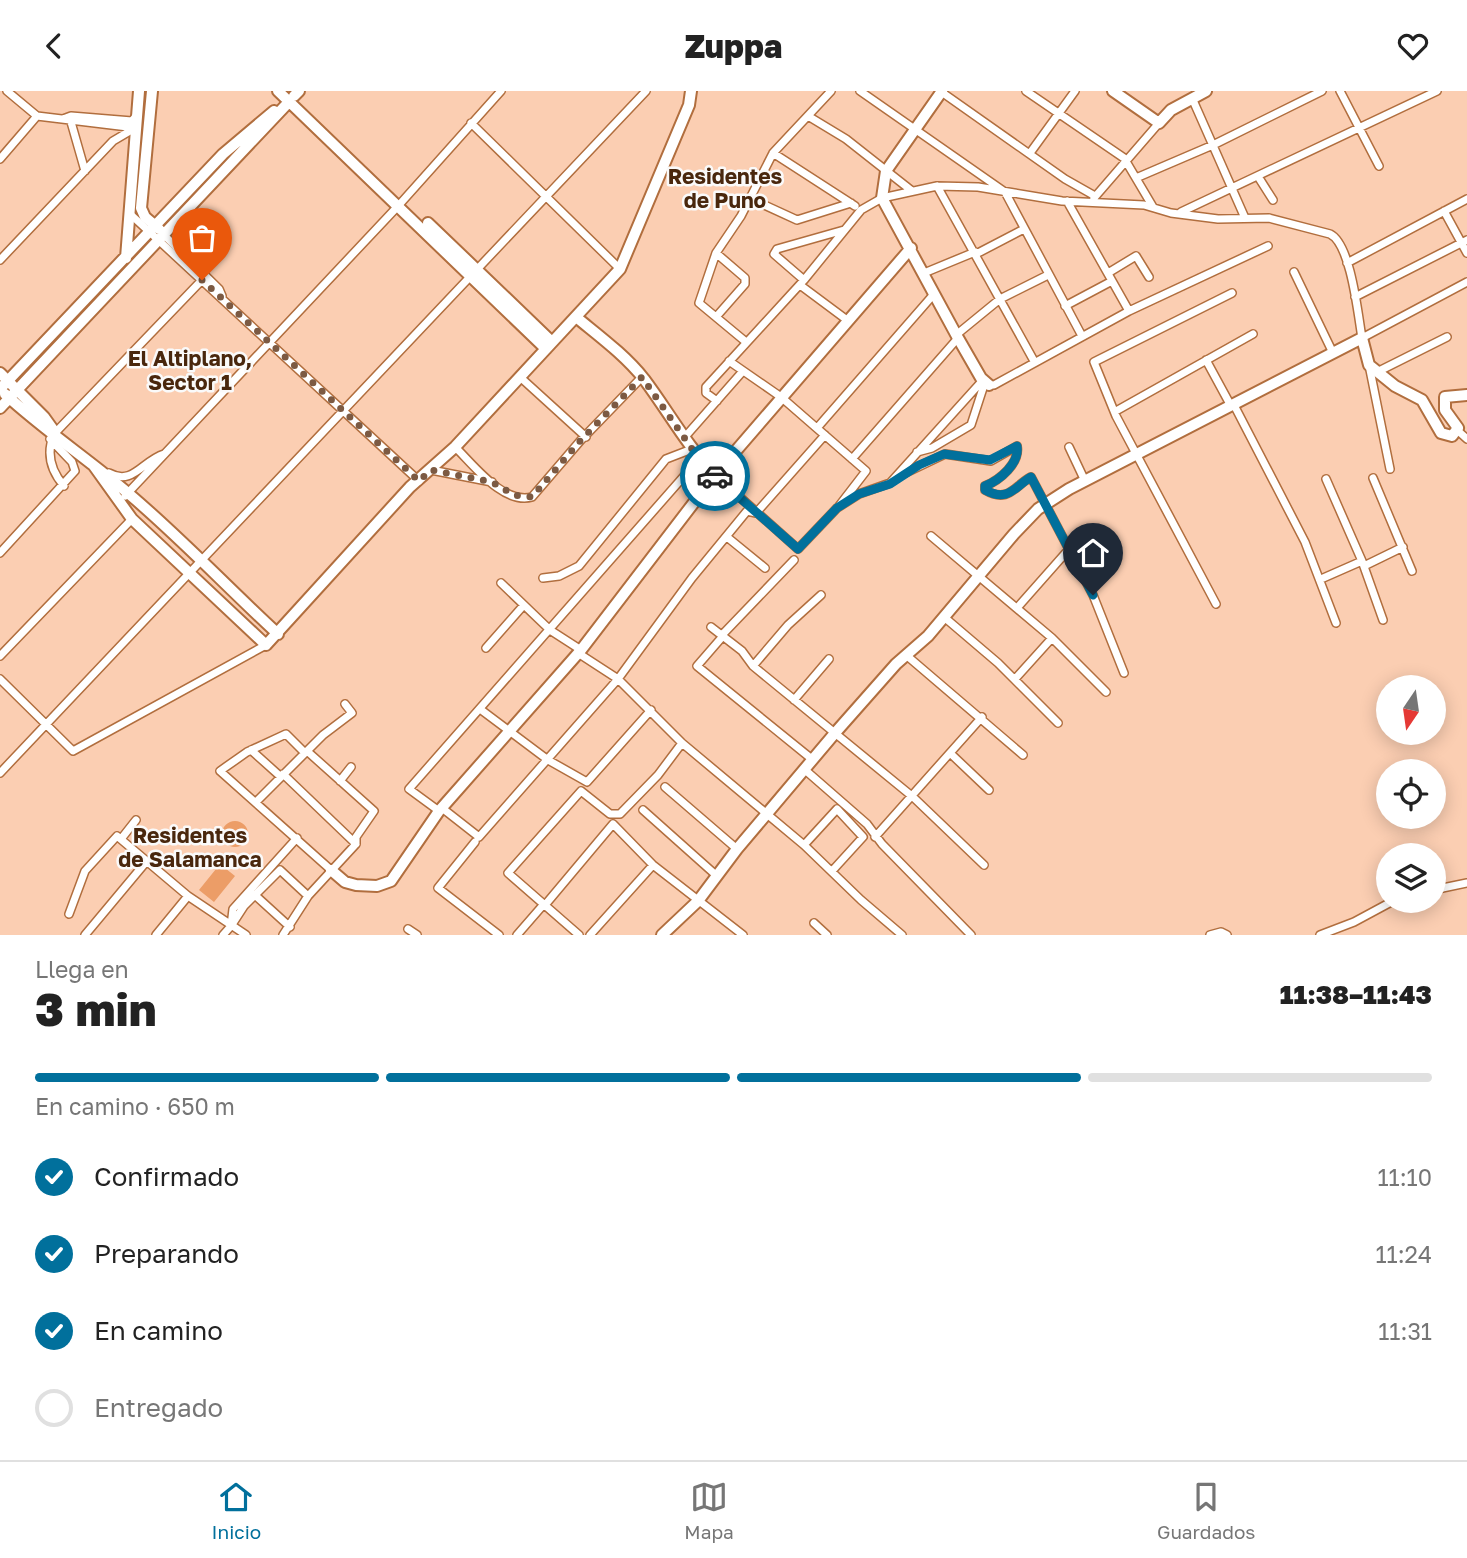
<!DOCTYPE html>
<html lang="es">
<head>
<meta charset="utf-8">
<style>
	:root { --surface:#fff; --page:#f6f6f6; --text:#222; --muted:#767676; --line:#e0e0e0; --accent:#01709c }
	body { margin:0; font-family:"Golos Text",sans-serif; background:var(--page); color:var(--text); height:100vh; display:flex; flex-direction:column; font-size:26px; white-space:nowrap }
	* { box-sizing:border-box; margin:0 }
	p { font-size:23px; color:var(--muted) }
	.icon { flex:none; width:38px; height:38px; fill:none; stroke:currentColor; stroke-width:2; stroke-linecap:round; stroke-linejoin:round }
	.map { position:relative; height:844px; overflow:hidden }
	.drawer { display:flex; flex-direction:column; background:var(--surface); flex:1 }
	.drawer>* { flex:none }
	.needle { width:46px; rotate:193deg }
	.fabs { position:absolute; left:1376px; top:584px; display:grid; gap:14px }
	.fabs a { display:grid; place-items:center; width:70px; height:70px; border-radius:50%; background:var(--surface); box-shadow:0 4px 18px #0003; font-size:35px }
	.pin { position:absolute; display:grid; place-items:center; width:60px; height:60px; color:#fff; margin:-72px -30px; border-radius:50% 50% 50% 0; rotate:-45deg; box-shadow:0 0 7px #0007 }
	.pin .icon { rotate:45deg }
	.courier { position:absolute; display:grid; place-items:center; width:70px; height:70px; margin:-35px; border:5px solid #01709c; border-radius:50%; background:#fff; color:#222; box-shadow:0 2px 9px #0007 }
	.overview em { font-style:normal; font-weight:800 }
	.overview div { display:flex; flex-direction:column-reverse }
	.overview { display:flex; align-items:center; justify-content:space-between; height:119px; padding:0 35px }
	h1 { font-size:46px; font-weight:800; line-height:52px }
	.bar { display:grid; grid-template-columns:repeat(4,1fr); gap:10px 7px; align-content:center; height:84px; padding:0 35px }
	.bar i { height:9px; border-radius:5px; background:var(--line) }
	.bar .current { background:var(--accent) }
	.bar p { grid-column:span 4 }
	ol { padding:0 35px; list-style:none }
	li { display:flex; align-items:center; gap:21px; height:77px }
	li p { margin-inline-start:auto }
	li .icon { padding:7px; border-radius:50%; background:var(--accent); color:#fff; stroke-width:4 }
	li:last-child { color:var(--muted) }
	li i { width:38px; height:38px; border:4px solid var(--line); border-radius:50% }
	header { display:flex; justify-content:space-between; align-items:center; height:91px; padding:0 35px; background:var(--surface); font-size:32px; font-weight:800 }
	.tab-bar { display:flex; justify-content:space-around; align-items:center; height:98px; border-top:2px solid var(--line); background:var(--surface); font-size:19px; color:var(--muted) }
	.tab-bar a { display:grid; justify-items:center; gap:4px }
	.tab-bar .current { color:var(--accent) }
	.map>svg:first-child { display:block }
	.green { fill:#ec9d67 }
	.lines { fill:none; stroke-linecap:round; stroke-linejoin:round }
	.street-casing { stroke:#b16e3e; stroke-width:10 }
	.secondary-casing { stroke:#b16e3e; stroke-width:14 }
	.street { stroke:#fff; stroke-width:7 }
	.secondary { stroke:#fff; stroke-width:10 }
	.done { stroke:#7c5a43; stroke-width:7; stroke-dasharray:0 12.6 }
	.route { stroke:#01709c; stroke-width:9 }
	.labels { text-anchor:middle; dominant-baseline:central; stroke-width:5; stroke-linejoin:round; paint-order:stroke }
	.neighbourhood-label { font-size:21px; font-weight:bold; fill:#49270d; stroke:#fafafa }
</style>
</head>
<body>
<header><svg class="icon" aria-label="back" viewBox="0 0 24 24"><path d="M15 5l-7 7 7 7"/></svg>Zuppa<svg class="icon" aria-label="heart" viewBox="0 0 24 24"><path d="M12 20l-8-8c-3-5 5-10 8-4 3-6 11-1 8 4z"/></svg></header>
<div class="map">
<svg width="1467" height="844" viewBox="0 0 1467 844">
	<rect width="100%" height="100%" fill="#fbceb2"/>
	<path class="green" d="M222 743a13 13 0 1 1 26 0a13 13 0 1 1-26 0Z
		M220,773l15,12 -21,26 -15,-12z"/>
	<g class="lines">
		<defs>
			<path id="street" d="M7,0l30,25 99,12
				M860,0l145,101 77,144
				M940,0l125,88 30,17
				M1026,0l98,67 29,49
				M1340,0l39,75
				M1192,7l53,120
				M808,25l38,23 66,52
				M63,28l8,-3 61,5 4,-5
				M71,31l14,49
				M471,32l149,146
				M773,62l82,53
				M1030,62l45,-62
				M0,68l37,-43
				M1136,87l77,-33 109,-54
				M1259,87l14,22
				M937,95l97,175
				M749,107l48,22 54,-17
				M1094,107l65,-75
				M1067,110l62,110
				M1444,120l23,42
				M1181,121l256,-121
				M129,122l290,268
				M165,145l54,53 3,7
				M976,163l48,-25
				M0,169l113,-119 22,-13
				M1347,172l120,-64
				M1294,181l39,81
				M924,182l51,-21
				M1108,182l28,-17 13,21
				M804,189l-30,-26 3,-5 67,-19
				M800,194l47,35
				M1355,206l112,-57
				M1065,215l47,-25
				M716,226l29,-33v-6l-29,-25
				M956,244l44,-36 48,-24
				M746,251l-47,-39 17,-50 25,-37 32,-63 58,-62
				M1206,269l25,46
				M729,270l52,36 85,74 -27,35
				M1369,274l21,104
				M1377,281l70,-35
				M520,286l66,60
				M989,294h5l135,-74 139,-65
				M717,310l-11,-8v-6l98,-107 57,-70 21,-12 55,-12 41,1 84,14 82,4 27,8 47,6 51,-1 61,16c21,10 28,81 32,104l105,-56
				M1234,314l71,137 31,81
				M1116,320l137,-77
				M817,337l117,-134
				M1457,339l10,9
				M684,347l59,-67
				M455,356c18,17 48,58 77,50l49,-57 61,-63
				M1069,356l16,34
				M917,361l15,-4 39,-23 14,-43
				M852,368l106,-121
				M431,379l61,12
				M109,382c24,13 33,-12 55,-19
				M715,384l83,74 39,-41 22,-14 31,-11 93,-103
				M897,386l48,-23 46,7 26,-15c3,17 -17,34 -32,40v4c24,14 30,-5 46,-13l62,118 31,78
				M1373,387l39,93
				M1326,388l36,82 21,59
				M64,395c-13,-15 -18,-33 -10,-52l148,-154
				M125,405l274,-291 102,-114
				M931,445l121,102 54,54
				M727,446l38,31
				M0,462l75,-82 -3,-9 -22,-23
				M1364,475l39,-19
				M543,487l16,-2 20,-10 87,-107 26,-10
				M1321,488l41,-18
				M501,492l49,47 31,20
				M1216,513l-100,-188 -22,-54 138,-69
				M1017,517l53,-60
				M944,526l54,46 60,60
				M711,536l31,24 11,15 160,131 71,68
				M722,544l72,-75
				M723,545l-26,30 116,94
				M486,557l37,-42
				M578,562l40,26 64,64 122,102 57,55 41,35
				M906,564l117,100
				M0,565l132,-137
				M753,575l35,-41 33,-30
				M0,588l73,72 193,-106
				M1015,588l37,-41
				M794,609l35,-41
				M480,618l68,51 39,22 64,-72
				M251,659l30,27
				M305,662l-19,-19 -39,18 -27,19 111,99
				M950,662l39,37
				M804,678l63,55 15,20 89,91
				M0,682l646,-682
				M283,683l73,70
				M340,690l11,-14
				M665,696l72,62
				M257,710l66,-66 29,-22 -7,-9
				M442,717l37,29 139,-158 74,-101 55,-67 9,2 69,-78
				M643,719l74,66
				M439,720l-30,-22 290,-330
				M875,746l107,-120
				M121,748l15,-19
				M475,751l-37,46 61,47
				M804,754l33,-36 26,28 -31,34
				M1433,799l34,-7
				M256,805l34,31
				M545,814l68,-81 40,41 90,70
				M69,823l16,-43 32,-35 71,60 58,39
				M814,832l13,12
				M231,835l13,-20 36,-36 28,26
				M408,838l9,6
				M85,844l61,-73
				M156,844l32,-39
				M223,844l8,-9 2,-17 64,-71
				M283,844l25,-39 48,-52v-7l18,-26 -67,-60
				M517,844l27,-31
				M579,844l-71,-62 73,-82 29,23h10l38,-39 24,-32
				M590,844l63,-70
				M1210,844l11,-3 6,3
				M1320,844l34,-13 39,-21"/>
			<path id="secondary" d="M152,0l-11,117 4,9 14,12
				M278,0l268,258
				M942,0l-56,80 -4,27 76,140 23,40 8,7
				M1113,0l46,32 12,-13 35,-19
				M294,5l5,-5
				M428,132l124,119
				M126,167l13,-167
				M576,226c23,19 49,38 68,62 24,32 43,67 71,96
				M0,282l44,44 10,14
				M0,298l223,-235 51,-43
				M5,303c39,36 83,65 124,100 52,44 99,94 149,140
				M0,317l286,-303
				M94,375l38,53 134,126 144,-158 45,-40 165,-178 69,-164 2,-14
				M331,779l14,12 11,3 21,1 14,-5 48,-70 142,-161 134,-175 196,-227
				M662,844l36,-34 39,-52 98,-116 61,-69 32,-28 86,-102 24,-25 31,-20 293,-151 7,27 26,21 27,14 19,33 11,3 6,-8 -13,-18v-13l22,-2"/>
		</defs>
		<use href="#street" class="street-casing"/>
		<use href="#secondary" class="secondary-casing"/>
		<use href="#street" class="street"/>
		<use href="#secondary" class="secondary"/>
	</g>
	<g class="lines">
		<path class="done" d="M202,189l217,201 12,-11 61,12 22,13 18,2 49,-57 61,-63 57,82 16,17"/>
		<path class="route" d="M715,385l83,73 39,-41 22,-14 31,-10 29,-19 25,-11 46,6 27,-14c3,17 -17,34 -32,40v4c24,13 30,-4 46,-13l62,118"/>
	</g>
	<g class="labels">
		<g class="neighbourhood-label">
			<text x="725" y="85">Residentes<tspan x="725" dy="24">de Puno</tspan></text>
			<text x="190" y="267">El Altiplano,<tspan x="190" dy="24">Sector 1</tspan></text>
			<text x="190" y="744">Residentes<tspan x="190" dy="24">de Salamanca</tspan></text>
		</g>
	</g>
</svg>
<div class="fabs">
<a><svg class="needle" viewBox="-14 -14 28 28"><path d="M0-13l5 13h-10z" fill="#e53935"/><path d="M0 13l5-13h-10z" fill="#767676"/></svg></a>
<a><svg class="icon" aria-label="locate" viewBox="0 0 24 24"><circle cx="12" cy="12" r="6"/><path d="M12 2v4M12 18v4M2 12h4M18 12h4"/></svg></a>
<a><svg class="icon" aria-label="layers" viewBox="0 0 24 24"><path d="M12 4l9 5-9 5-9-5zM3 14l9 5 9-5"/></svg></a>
</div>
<div class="pin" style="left:202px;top:189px;background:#ea580c"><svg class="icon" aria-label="bag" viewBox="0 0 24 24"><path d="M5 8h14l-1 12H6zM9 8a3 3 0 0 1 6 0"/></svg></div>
<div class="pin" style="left:1093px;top:504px;background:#1f2937"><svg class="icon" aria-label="home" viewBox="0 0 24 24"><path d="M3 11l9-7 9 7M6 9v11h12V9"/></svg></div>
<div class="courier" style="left:715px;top:385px"><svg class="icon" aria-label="car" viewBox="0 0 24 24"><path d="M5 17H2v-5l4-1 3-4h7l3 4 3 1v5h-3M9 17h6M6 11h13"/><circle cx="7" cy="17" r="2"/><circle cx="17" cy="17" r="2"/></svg></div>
</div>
<section class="drawer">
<div class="overview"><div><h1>3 min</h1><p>Llega en</p></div><em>11:38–11:43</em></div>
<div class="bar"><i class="current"></i><i class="current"></i><i class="current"></i><i></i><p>En camino · 650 m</p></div>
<ol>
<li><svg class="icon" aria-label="check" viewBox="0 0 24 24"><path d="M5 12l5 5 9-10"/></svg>Confirmado<p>11:10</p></li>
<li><svg class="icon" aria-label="check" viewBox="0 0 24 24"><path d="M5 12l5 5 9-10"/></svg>Preparando<p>11:24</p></li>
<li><svg class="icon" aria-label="check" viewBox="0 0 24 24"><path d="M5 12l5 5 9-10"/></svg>En camino<p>11:31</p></li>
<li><i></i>Entregado</li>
</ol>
</section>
<nav class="tab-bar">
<a class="current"><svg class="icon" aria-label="home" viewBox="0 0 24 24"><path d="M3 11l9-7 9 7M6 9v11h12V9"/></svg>Inicio</a>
<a><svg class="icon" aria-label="map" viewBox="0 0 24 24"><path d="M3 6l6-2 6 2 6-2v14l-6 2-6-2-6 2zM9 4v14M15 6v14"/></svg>Mapa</a>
<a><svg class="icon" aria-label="saved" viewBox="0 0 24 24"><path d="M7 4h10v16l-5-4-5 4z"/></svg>Guardados</a>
</nav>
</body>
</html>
